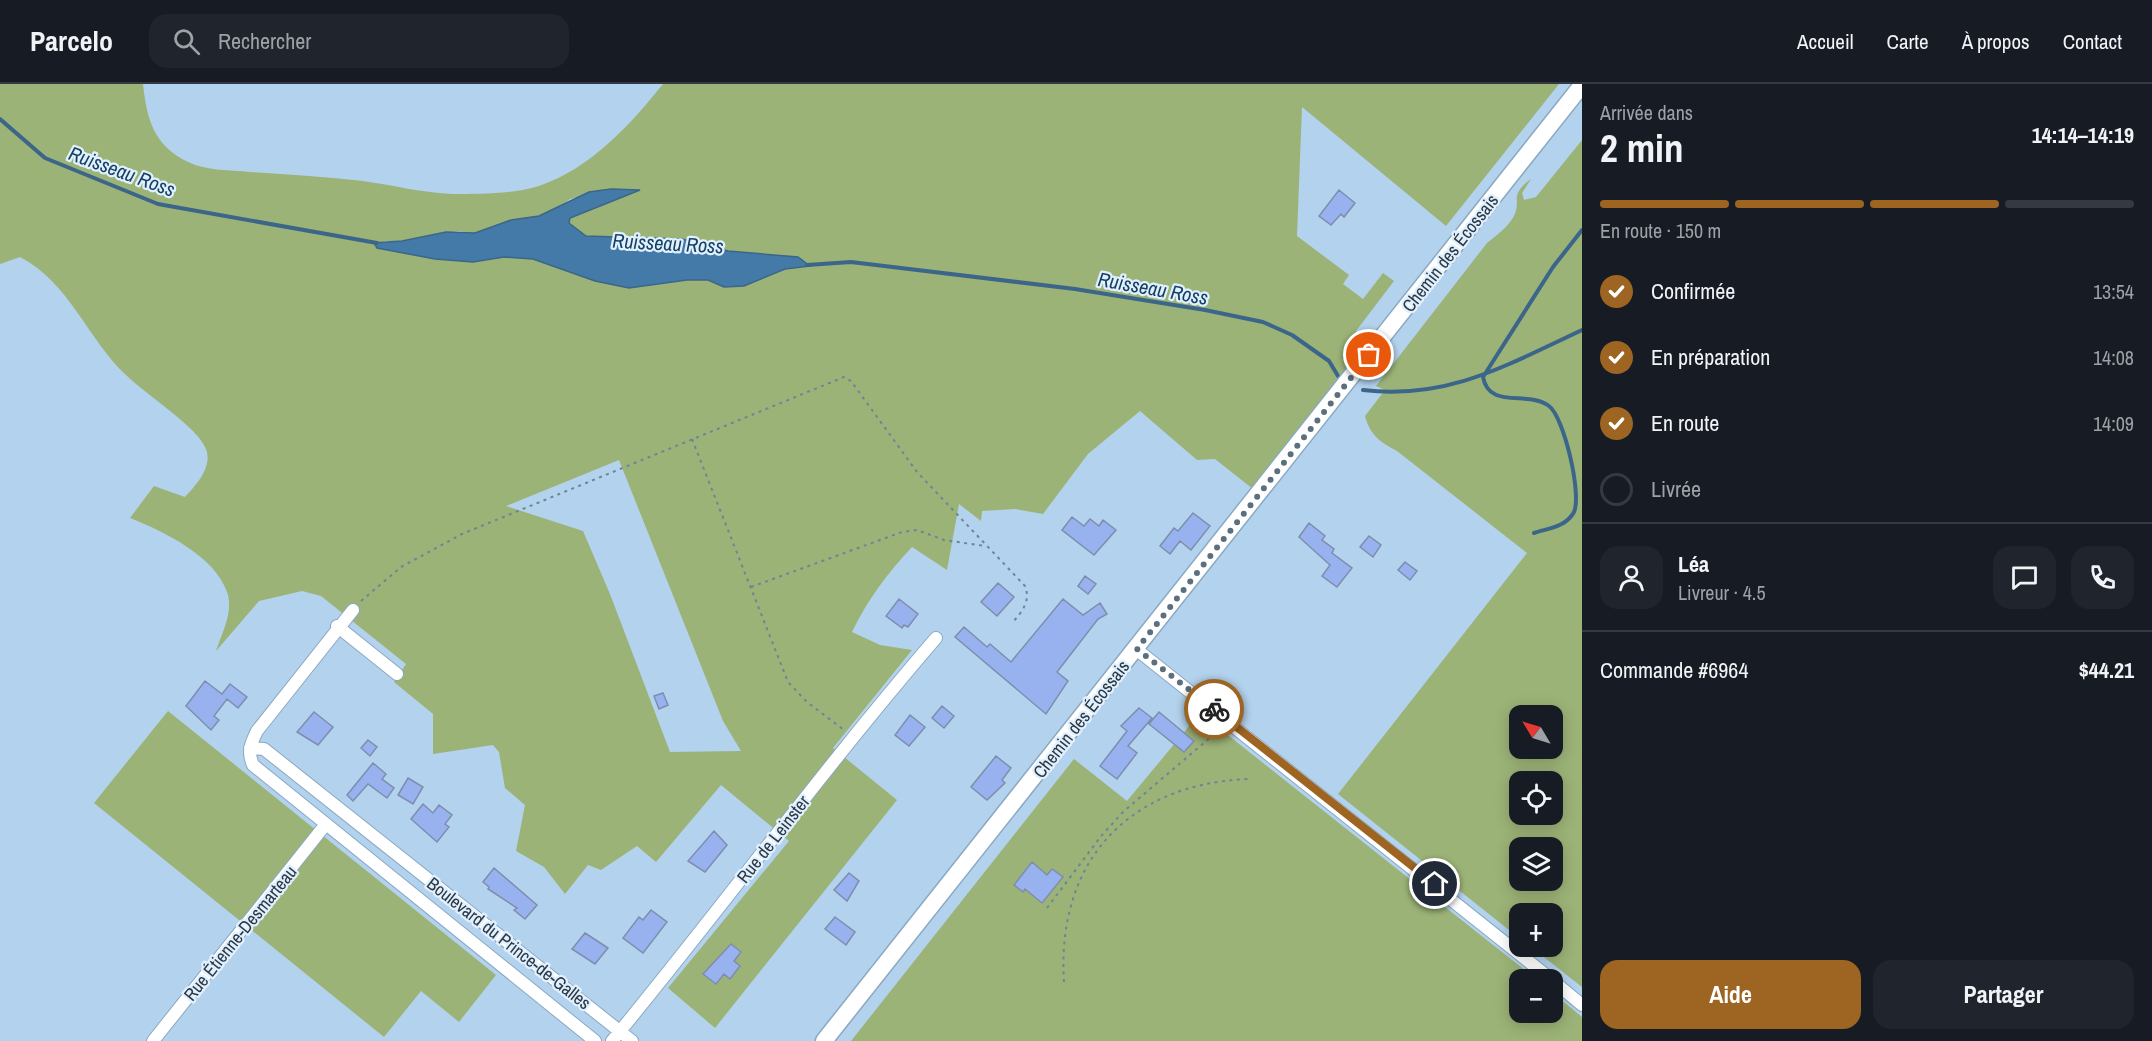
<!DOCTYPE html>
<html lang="fr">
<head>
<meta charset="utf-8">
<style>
	:root { --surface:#171b24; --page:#20242c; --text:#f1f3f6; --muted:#9ea1a6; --line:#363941; --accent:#9d6422 }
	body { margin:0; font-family:"Archivo Narrow",sans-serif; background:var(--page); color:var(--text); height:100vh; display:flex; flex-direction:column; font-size:22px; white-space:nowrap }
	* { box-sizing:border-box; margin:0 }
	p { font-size:20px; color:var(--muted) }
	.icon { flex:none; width:33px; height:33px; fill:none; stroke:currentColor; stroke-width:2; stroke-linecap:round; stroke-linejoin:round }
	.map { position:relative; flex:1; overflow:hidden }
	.sheet { display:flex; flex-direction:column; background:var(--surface); width:570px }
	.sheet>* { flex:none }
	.needle { width:39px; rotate:308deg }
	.buttons { position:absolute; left:1509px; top:621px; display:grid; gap:12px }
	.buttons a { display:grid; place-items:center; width:54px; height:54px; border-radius:12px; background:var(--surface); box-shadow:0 3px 15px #0003; font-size:30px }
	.pin { position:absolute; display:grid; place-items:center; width:51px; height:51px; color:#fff; margin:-26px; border:3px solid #fff; border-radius:50%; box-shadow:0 2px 6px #0007 }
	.courier { position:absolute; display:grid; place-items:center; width:60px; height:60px; margin:-30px; border:4px solid #9d6422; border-radius:50%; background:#fff; color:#222; box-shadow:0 2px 8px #0007 }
	.overview em { font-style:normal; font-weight:700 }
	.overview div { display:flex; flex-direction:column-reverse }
	.overview { display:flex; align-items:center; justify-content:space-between; height:102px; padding:0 18px }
	h1 { font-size:39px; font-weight:700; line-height:45px }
	.bar { display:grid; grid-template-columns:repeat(4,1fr); gap:9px 6px; align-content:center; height:72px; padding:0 18px }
	.bar i { height:8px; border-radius:4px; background:var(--line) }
	.bar .current { background:var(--accent) }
	.bar p { grid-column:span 4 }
	.line { display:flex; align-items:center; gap:15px; padding:0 18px; border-top:2px solid var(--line) }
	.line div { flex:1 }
	.round { display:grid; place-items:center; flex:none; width:63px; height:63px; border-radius:18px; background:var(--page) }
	ol { padding:0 18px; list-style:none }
	li { display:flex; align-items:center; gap:18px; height:66px }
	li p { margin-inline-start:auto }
	li .icon { padding:6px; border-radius:50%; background:var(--accent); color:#fff; stroke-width:4 }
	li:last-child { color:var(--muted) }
	li i { width:33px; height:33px; border:3px solid var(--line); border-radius:50% }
	.button { display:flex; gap:12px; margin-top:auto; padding:12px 18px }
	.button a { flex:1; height:69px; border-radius:18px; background:var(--accent); color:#fff; font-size:24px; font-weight:700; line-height:69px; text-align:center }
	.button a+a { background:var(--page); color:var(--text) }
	header { display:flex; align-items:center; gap:36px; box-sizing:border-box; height:84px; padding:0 30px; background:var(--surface); border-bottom:2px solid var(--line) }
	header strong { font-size:28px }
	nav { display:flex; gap:33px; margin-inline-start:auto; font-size:21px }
	.search { width:420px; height:54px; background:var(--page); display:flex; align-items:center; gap:15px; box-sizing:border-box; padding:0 21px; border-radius:18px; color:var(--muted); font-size:22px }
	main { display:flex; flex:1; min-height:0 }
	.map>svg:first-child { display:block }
	.green { fill:#9cb377; fill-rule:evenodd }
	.water { fill:#437aa7; stroke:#3c6689; stroke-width:1.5 }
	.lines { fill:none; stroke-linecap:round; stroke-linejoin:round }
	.stream { stroke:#3c6689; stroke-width:4 }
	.building { fill:#97b2ee; stroke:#7e8dad; stroke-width:1.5 }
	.minor-casing { stroke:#8aa8c2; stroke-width:14 }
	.secondary-casing { stroke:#8aa8c2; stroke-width:19 }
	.path { stroke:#6e8497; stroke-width:2; stroke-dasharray:3 4.5; stroke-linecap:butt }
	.minor { stroke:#fff; stroke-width:12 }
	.secondary { stroke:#fff; stroke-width:16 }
	.done { stroke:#5b6f7f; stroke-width:6; stroke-dasharray:0 10.8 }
	.route { stroke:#9d6422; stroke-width:8 }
	.labels { text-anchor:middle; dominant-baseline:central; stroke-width:4.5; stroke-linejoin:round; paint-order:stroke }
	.street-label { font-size:18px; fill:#2c3944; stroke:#e1f0ff }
	.water-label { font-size:20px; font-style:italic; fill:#164061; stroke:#e1f0ff }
</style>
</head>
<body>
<header>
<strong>Parcelo</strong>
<div class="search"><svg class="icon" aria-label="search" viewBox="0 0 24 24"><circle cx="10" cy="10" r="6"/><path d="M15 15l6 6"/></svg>Rechercher</div>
<nav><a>Accueil</a><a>Carte</a><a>À propos</a><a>Contact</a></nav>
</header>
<main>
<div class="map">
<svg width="1582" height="957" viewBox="0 0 1582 957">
	<rect width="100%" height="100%" fill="#b3d2ed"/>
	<path class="green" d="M0,0h143c4,35 10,61 45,78 19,9 41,8 62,10 38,2 76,5 113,9 29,4 60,12 90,13 27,0 60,0 86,-8 52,-18 90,-60 124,-102h896l-113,142 -144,-119 -5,129 52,39 -6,9 20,15 20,-26 11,8 -38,50 7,15 -110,143 -38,-30 -18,1 -57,-49 -52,43 -45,60 -28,-5 -33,2 -1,10 -22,-17 -12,66 -35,-23c-25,27 -44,52 -60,85l28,13 32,5 -79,98 64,52 -182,228 -47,-40 121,-147 -68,-56 -65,77 -19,-16 -36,24 -13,-5 -23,29 -21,-27 -28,-16 9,-46 -20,-17 -6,-36 -6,-7 -60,9v-40l-39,-32 12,-18 -85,-68 -19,-5 -43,10 -43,50c6,-18 18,-40 11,-59 -12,-36 -64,-61 -97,-74l24,-32 31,11c11,-12 28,-30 21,-48 -8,-22 -61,-55 -80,-74 -38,-35 -56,-92 -106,-118l-20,7zM611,105l27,2 -68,27 -1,5 17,13 96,3 46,12 70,6 12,8 -25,4 -41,17 -20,1 -16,-7h-21l-58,8 -34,-7 -62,-22 -29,-2 -31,5 -38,-3 -58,-11 7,-7h18l56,-10 17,2 36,-13 28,-4 15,-5 16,-12zM619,376l104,261 18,30 -71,1 -60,-158 -27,-63 -77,-25z
		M1582,56v847l-51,-40 21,-1v-32h-32l-1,24 -181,-144 189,-241 -130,-102c-17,-9 -27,-16 -32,-35l20,-26 -9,-4 111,-143c10,-8 21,-16 27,-27 8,-17 -6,-20 17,-37l-9,14 2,7 12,-3zM1520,632h32v32h-32zM1520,698h32v32h-32zM1520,764h32v32h-32z
		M168,627l328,264 -37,47 -38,-31 -37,46 -290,-234z
		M1200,629l336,266 -16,1v32h32l1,-19 29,24v24h-731l223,-282 53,42z"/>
	<path class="water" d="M611,105l29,1 -70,28 -1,5 17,13 96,3 46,12 70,6 12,9 -25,3 -41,17 -20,1 -16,-7h-21l-58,8 -34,-7 -62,-22 -29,-2 -31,5 -38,-3 -58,-11 -3,-5 28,-2 44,-9 29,1 36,-13 28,-4 50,-24z"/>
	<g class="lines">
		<path class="stream" d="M0,35l45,39 113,46 219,39
			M807,181l44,-3 224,27 130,21 58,12 29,13 37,26 9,15
			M1363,306c85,10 144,-25 219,-60
			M1534,449c15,-5 32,-6 40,-21 8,-18 -10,-95 -25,-106 -21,-16 -60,4 -66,-29l70,-110 29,-37"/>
	</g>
	<path class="building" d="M1339,106l16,13 -11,14 -3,-3 -10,11 -12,-9z
		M1193,429l17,13 -19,24 -11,-9 -10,13 -10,-8 14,-18 4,3z
		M1072,433l12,9 6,-7 9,7 4,-6 13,10 -22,25 -32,-25z
		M1309,439l16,13 -3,4 12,9 -2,4 20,15 -15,19 -15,-11 8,-11 -31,-28z
		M1369,452l12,9 -8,12 -13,-10z
		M1405,478l12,9 -7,9 -12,-10z
		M1085,492l11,8 -8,10 -10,-8z
		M998,499l16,14 -17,19 -16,-14z
		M899,515l19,15 -10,13 -4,-2 -2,3 -16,-12z
		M1063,515l20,16 17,-12 7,11 -9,5 -41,53 11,9 -22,33 -91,-77 9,-10 23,20 3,-3 21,18z
		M205,597l17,13 8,-10 17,13 -9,11 -11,-9 -13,17 5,4 -8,10 -25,-24z
		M663,609l5,12 -9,4 -5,-13z
		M942,622l12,10 -10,12 -12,-10z
		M1139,624l13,10 -24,28 9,7 -20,26 -17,-13 27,-35 -6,-5z
		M314,628l19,15 -15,18 -21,-13z
		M1159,628l35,29 -10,11 -35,-28z
		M910,631l15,12 -16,19 -14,-11z
		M368,656l9,7 -7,9 -9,-8z
		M996,672l15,12 -9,12 3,3 -18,17 -16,-13z
		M373,679l13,11 -4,5 12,9 -7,10 -19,-14 -15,17 -6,-6z
		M408,694l15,9 -10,17 -15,-9z
		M423,720l10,9 6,-8 13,10 -7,9 4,3 -12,15 -26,-23z
		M714,747l13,14 -22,27 -17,-11z
		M1032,778l15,13 5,-6 11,8 -21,26 -17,-14 -2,3 -9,-7z
		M494,784l43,37 -12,14 -11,-9 3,-2 -29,-19 1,-2 -6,-5z
		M849,789l10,8 -12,20 -13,-11z
		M651,826l16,12 -24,31 -20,-15 16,-21 4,3z
		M835,833l20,15 -9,13 -21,-16z
		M585,849l23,15 -13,16 -23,-15z
		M731,860l10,8 -7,9 6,5 -10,13 -6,-5 -8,10 -13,-10z"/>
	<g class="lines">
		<defs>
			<path id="minor" d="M353,526l-96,121c-6,12 -10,21 -4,34l342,276
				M337,542l60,48
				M1136,565l416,331
				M250,664l14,1 368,292
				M1552,896l30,25
				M153,957l173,-217
				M612,957c110,-133 211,-272 324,-403"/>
			<path id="secondary" d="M824,957l758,-956"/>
		</defs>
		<use href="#minor" class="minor-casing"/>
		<use href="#secondary" class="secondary-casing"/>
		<path class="path" d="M692,355l96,243 19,20 37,28
			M751,503l151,-55 15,-2 27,10 41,6
			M361,517l40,-34 61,-33 382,-157 7,4 66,91 108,114c6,15 -3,26 -13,37
			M1047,824l55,-73 21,-23 96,-82
			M1064,898c-8,-120 64,-198 184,-203"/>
		<use href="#minor" class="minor"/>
		<use href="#secondary" class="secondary"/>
	</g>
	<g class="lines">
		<path class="done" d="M1214,625l-77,-60 232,-294"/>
		<path class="route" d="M1214,625l221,175"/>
	</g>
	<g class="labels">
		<g class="street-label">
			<text transform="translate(1450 169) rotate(-52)">Chemin des Écossais</text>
			<text transform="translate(1081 635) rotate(-52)">Chemin des Écossais</text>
			<text transform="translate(773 755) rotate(-52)">Rue de Leinster</text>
			<text transform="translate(240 849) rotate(-51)">Rue Étienne-Desmarteau</text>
			<text transform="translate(509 859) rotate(38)">Boulevard du Prince-de-Galles</text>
		</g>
		<g class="water-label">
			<text transform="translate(122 87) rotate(20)">Ruisseau Ross</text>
			<text transform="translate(668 159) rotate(3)">Ruisseau Ross</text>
			<text transform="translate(1153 204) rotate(10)">Ruisseau Ross</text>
		</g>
	</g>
</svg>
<div class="buttons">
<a><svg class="needle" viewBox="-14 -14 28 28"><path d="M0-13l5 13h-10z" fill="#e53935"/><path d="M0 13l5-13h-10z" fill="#9ea1a6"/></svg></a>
<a><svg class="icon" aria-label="locate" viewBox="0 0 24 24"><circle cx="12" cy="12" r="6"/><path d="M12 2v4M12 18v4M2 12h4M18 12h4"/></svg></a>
<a><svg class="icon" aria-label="layers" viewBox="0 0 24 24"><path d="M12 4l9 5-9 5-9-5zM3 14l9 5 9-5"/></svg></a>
<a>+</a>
<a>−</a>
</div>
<div class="pin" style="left:1369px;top:271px;background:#ea580c"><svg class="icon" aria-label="bag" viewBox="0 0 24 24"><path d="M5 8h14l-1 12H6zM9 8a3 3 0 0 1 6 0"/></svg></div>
<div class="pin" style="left:1435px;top:800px;background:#1f2937"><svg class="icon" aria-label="home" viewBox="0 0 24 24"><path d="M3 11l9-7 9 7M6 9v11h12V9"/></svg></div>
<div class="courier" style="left:1214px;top:625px"><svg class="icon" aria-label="bike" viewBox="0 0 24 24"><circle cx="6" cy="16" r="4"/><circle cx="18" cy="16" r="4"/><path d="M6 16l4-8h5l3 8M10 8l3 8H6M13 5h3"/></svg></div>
</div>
<section class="sheet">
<div class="overview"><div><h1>2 min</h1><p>Arrivée dans</p></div><em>14:14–14:19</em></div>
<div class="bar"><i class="current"></i><i class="current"></i><i class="current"></i><i></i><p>En route · 150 m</p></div>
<ol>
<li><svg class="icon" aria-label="check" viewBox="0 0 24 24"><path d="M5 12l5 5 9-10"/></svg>Confirmée<p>13:54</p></li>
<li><svg class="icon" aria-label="check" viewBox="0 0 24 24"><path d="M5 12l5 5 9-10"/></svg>En préparation<p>14:08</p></li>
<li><svg class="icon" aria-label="check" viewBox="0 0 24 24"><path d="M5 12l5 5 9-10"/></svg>En route<p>14:09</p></li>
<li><i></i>Livrée</li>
</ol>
<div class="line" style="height:108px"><a class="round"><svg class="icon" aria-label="person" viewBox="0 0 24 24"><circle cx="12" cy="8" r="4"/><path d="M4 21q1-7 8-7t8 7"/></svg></a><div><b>Léa</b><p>Livreur · 4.5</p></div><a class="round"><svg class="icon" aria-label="chat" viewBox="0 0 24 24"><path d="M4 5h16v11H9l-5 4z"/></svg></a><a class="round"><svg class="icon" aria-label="phone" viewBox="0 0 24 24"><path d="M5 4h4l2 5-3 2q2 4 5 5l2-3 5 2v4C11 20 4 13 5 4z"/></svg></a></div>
<div class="line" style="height:78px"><div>Commande #6964</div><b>$44.21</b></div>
<div class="button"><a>Aide</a><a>Partager</a></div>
</section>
</main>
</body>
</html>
